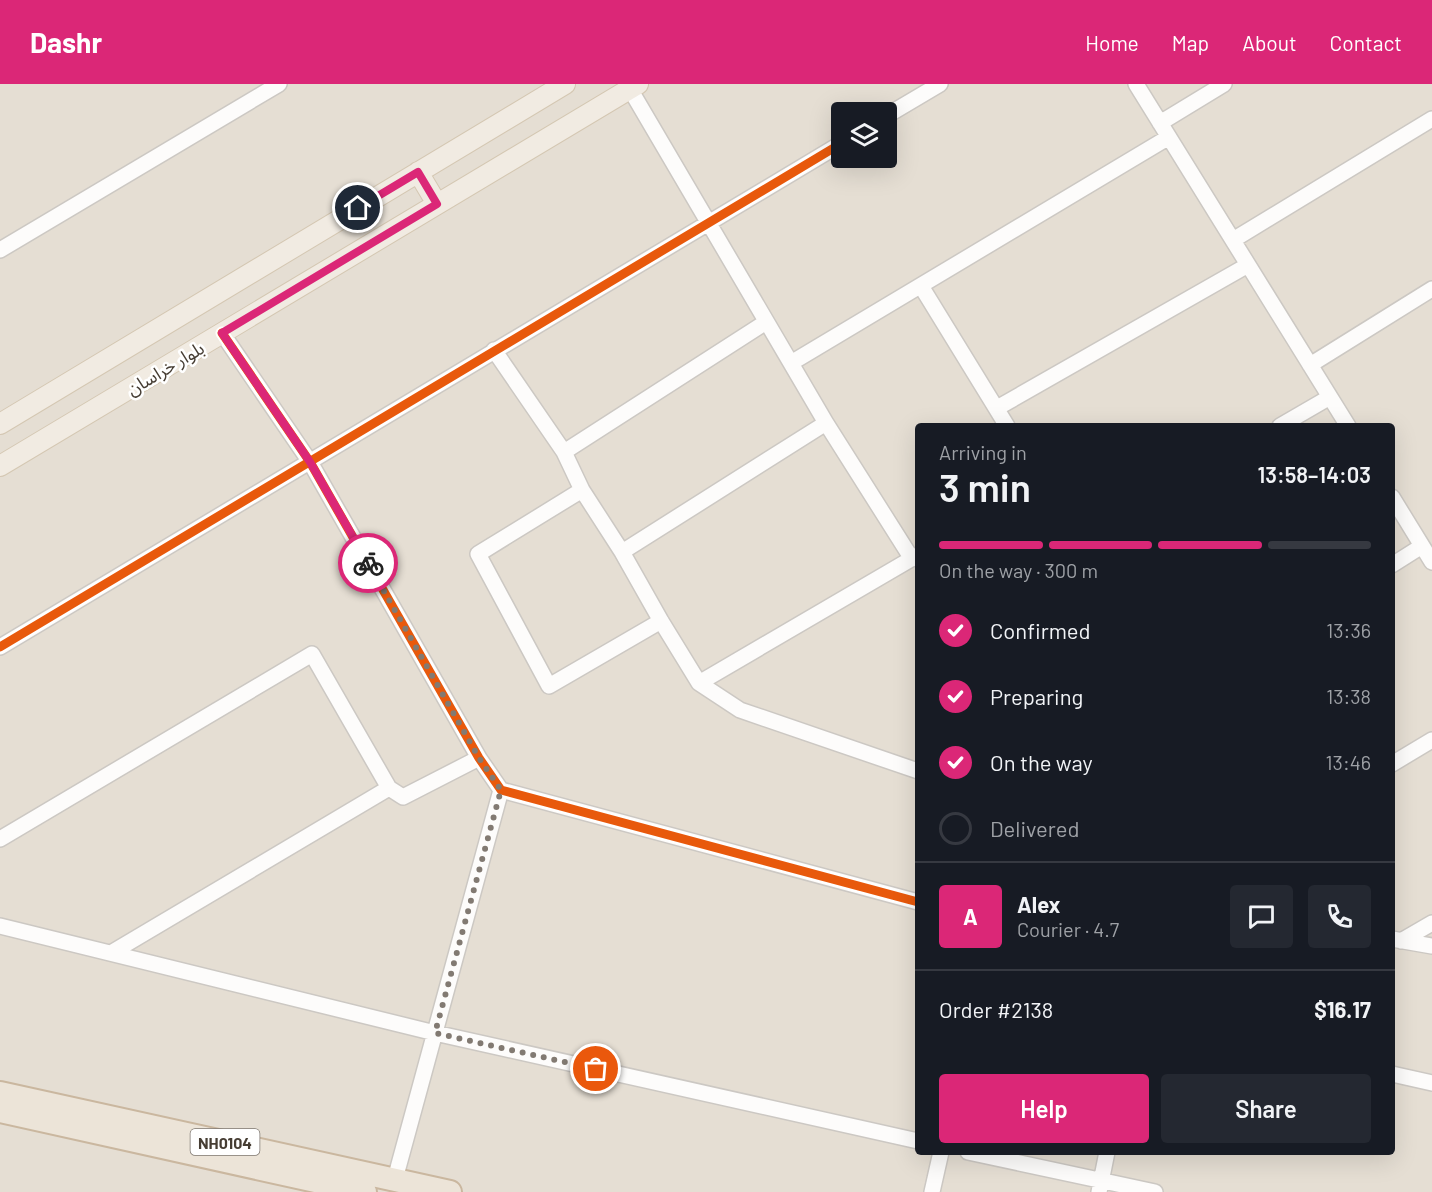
<!DOCTYPE html>
<html lang="en">
<head>
<meta charset="utf-8">
<style>
	:root { --surface:#171b24; --page:#242831; --text:#f1f3f6; --muted:#9ea1a6; --line:#363941; --accent:#db2777 }
	body { margin:0; font-family:Barlow,"Noto Sans Arabic",sans-serif; background:var(--page); color:var(--text); height:100vh; display:flex; flex-direction:column; font-size:22px; white-space:nowrap }
	* { box-sizing:border-box; margin:0 }
	p { font-size:20px; color:var(--muted) }
	.icon { flex:none; width:33px; height:33px; fill:none; stroke:currentColor; stroke-width:2; stroke-linecap:round; stroke-linejoin:round }
	.map { position:relative; flex:1; overflow:hidden }
	.side { position:absolute; left:915px; top:339px; width:480px; height:732px; display:flex; flex-direction:column; background:var(--surface); border-radius:6px; box-shadow:0 6px 24px #0002 }
	.side>* { flex:none }
	.tools { position:absolute; left:831px; top:18px; display:grid; gap:12px }
	.tools a { display:grid; place-items:center; width:66px; height:66px; border-radius:6px; background:var(--surface); box-shadow:0 6px 24px #0002; font-size:30px }
	.pin { position:absolute; display:grid; place-items:center; width:51px; height:51px; color:#fff; margin:-26px; border:3px solid #fff; border-radius:50%; box-shadow:0 2px 6px #0007 }
	.courier { position:absolute; display:grid; place-items:center; width:60px; height:60px; margin:-30px; border:4px solid #db2777; border-radius:50%; background:#fff; color:#222; box-shadow:0 2px 8px #0007 }
	.head em { font-style:normal; font-weight:600 }
	.head div { display:flex; flex-direction:column-reverse }
	.head { display:flex; align-items:center; justify-content:space-between; height:102px; padding:0 24px }
	h1 { font-size:39px; font-weight:600; line-height:45px }
	.bar { display:grid; grid-template-columns:repeat(4,1fr); gap:9px 6px; align-content:center; height:72px; padding:0 24px }
	.bar i { height:8px; border-radius:4px; background:var(--line) }
	.bar .active { background:var(--accent) }
	.bar p { grid-column:span 4 }
	.line { display:flex; align-items:center; gap:15px; padding:0 24px; border-top:2px solid var(--line) }
	.line div { flex:1 }
	.round { display:grid; place-items:center; flex:none; width:63px; height:63px; border-radius:6px; background:var(--page) }
	ol { padding:0 24px; list-style:none }
	li { display:flex; align-items:center; gap:18px; height:66px }
	li p { margin-inline-start:auto }
	li .icon { padding:6px; border-radius:50%; background:var(--accent); color:#fff; stroke-width:4 }
	li:last-child { color:var(--muted) }
	li i { width:33px; height:33px; border:3px solid var(--line); border-radius:50% }
	.cta { display:flex; gap:12px; margin-top:auto; padding:12px 24px }
	.cta a { flex:1; height:69px; border-radius:6px; background:var(--accent); color:#fff; font-size:24px; font-weight:600; line-height:69px; text-align:center }
	.cta a+a { background:var(--page); color:var(--text) }
	header { display:flex; align-items:center; gap:36px; box-sizing:border-box; height:84px; padding:0 30px; background:var(--accent); color:#fff }
	header strong { font-size:28px }
	nav { display:flex; gap:33px; margin-inline-start:auto; font-size:21px }
	.map>svg:first-child { display:block }
	.residential { fill:#e5ded3; fill-rule:evenodd }
	.lines { fill:none; stroke-linecap:round; stroke-linejoin:round }
	.minor-casing { stroke:#ccc8c3; stroke-width:18 }
	.major-casing { stroke:#d4c7b2; stroke-width:22 }
	.highway-casing { stroke:#cab79f; stroke-width:26 }
	.minor { stroke:#fdfcfb; stroke-width:15 }
	.major { stroke:#f1ebe2; stroke-width:20 }
	.highway { stroke:#ece4d8; stroke-width:22 }
	.cycleway-casing { stroke:#fff; stroke-width:13 }
	.cycleway { stroke:#e8590c; stroke-width:9 }
	.done { stroke:#827a72; stroke-width:6; stroke-dasharray:0 10.8 }
	.route { stroke:#db2777; stroke-width:8 }
	.labels { text-anchor:middle; dominant-baseline:central; stroke-width:5; stroke-linejoin:round; paint-order:stroke }
	.shield { fill:#fff; stroke:#7e7770; stroke-width:1.5 }
	.shield-label { font-size:16px; font-weight:bold; fill:#463d33 }
	.street-label { font-size:18px; fill:#463d33; stroke:#fff }
</style>
</head>
<body>
<header>
<strong>Dashr</strong>
<nav><a>Home</a><a>Map</a><a>About</a><a>Contact</a></nav>
</header>
<div class="map">
<svg width="1432" height="1108" viewBox="0 0 1432 1108">
	<rect width="100%" height="100%" fill="#f0ece6"/>
	<path class="residential" d="M0,0h1432v1108h-1432zM842,28h44v46h-44zM918,342h474v726h-474z"/>
	<g class="lines">
		<defs>
			<path id="minor" d="M1136,0l212,342
				M630,5l196,334 86,136
				M886,32l54,-32
				M1160,39l64,-39
				M1233,156l199,-121
				M0,166l279,-166
				M921,202l86,140
				M222,249l88,129 169,296 22,32 417,112
				M494,266l70,102 18,38 40,62 39,69 38,62 41,27 178,61
				M791,279l378,-226
				M1310,281l122,-76
				M997,324l251,-143
				M1280,342l50,-29
				M564,368l202,-130
				M582,406l-104,64 71,132 112,-65
				M1392,413l40,65
				M622,468l204,-129
				M1392,481l30,-19
				M0,563l842,-504
				M699,599l219,-128
				M1392,680l40,-24
				M0,755l312,-185 77,134 14,9 76,-39
				M0,842l435,107 483,108
				M1392,855l40,7
				M1401,857l31,-18
				M111,869l278,-165
				M1392,990l40,9
				M968,1068l187,40
				M395,1095l106,-389
				M932,1108l9,-40
				M1099,1108l8,-40"/>
			<path id="major" d="M418,88l19,32
				M0,340l565,-340
				M0,382l638,-382"/>
			<path id="highway" d="M0,1009l450,99
				M0,1027l365,81"/>
		</defs>
		<use href="#minor" class="minor-casing"/>
		<use href="#major" class="major-casing"/>
		<use href="#highway" class="highway-casing"/>
		<use href="#minor" class="minor"/>
		<use href="#major" class="major"/>
		<use href="#highway" class="highway"/>
		<defs>
			<path id="cycleway" d="M222,249l88,129 169,296 22,32 417,112
				M0,563l842,-504"/>
		</defs>
		<use href="#cycleway" class="cycleway-casing"/>
		<use href="#cycleway" class="cycleway"/>
	</g>
	<g class="lines">
		<path class="done" d="M368,479l111,195 22,32 -66,243 161,36"/>
		<path class="route" d="M358,124l60,-36 19,32 -215,129 88,129 58,101"/>
	</g>
	<g class="labels">
		<rect class="shield" x="190.5" y="1045" width="69" height="26" rx="4.5"/>
		<g class="shield-label">
			<text x="225" y="1058">NH0104</text>
		</g>
		<g class="street-label">
			<text transform="translate(165 284) rotate(-31)">بلوار خراسان</text>
		</g>
	</g>
</svg>
<div class="tools">
<a><svg class="icon" aria-label="layers" viewBox="0 0 24 24"><path d="M12 4l9 5-9 5-9-5zM3 14l9 5 9-5"/></svg></a>
</div>
<div class="pin" style="left:596px;top:985px;background:#ea580c"><svg class="icon" aria-label="bag" viewBox="0 0 24 24"><path d="M5 8h14l-1 12H6zM9 8a3 3 0 0 1 6 0"/></svg></div>
<div class="pin" style="left:358px;top:124px;background:#1f2937"><svg class="icon" aria-label="home" viewBox="0 0 24 24"><path d="M3 11l9-7 9 7M6 9v11h12V9"/></svg></div>
<div class="courier" style="left:368px;top:479px"><svg class="icon" aria-label="bike" viewBox="0 0 24 24"><circle cx="6" cy="16" r="4"/><circle cx="18" cy="16" r="4"/><path d="M6 16l4-8h5l3 8M10 8l3 8H6M13 5h3"/></svg></div>
<section class="side">
<div class="head"><div><h1>3 min</h1><p>Arriving in</p></div><em>13:58–14:03</em></div>
<div class="bar"><i class="active"></i><i class="active"></i><i class="active"></i><i></i><p>On the way · 300 m</p></div>
<ol>
<li><svg class="icon" aria-label="check" viewBox="0 0 24 24"><path d="M5 12l5 5 9-10"/></svg>Confirmed<p>13:36</p></li>
<li><svg class="icon" aria-label="check" viewBox="0 0 24 24"><path d="M5 12l5 5 9-10"/></svg>Preparing<p>13:38</p></li>
<li><svg class="icon" aria-label="check" viewBox="0 0 24 24"><path d="M5 12l5 5 9-10"/></svg>On the way<p>13:46</p></li>
<li><i></i>Delivered</li>
</ol>
<div class="line" style="height:108px"><b class="round" style="background:var(--accent);color:#fff">A</b><div><b>Alex</b><p>Courier · 4.7</p></div><a class="round"><svg class="icon" aria-label="chat" viewBox="0 0 24 24"><path d="M4 5h16v11H9l-5 4z"/></svg></a><a class="round"><svg class="icon" aria-label="phone" viewBox="0 0 24 24"><path d="M5 4h4l2 5-3 2q2 4 5 5l2-3 5 2v4C11 20 4 13 5 4z"/></svg></a></div>
<div class="line" style="height:78px"><div>Order #2138</div><b>$16.17</b></div>
<div class="cta"><a>Help</a><a>Share</a></div>
</section>
</div>
</body>
</html>
